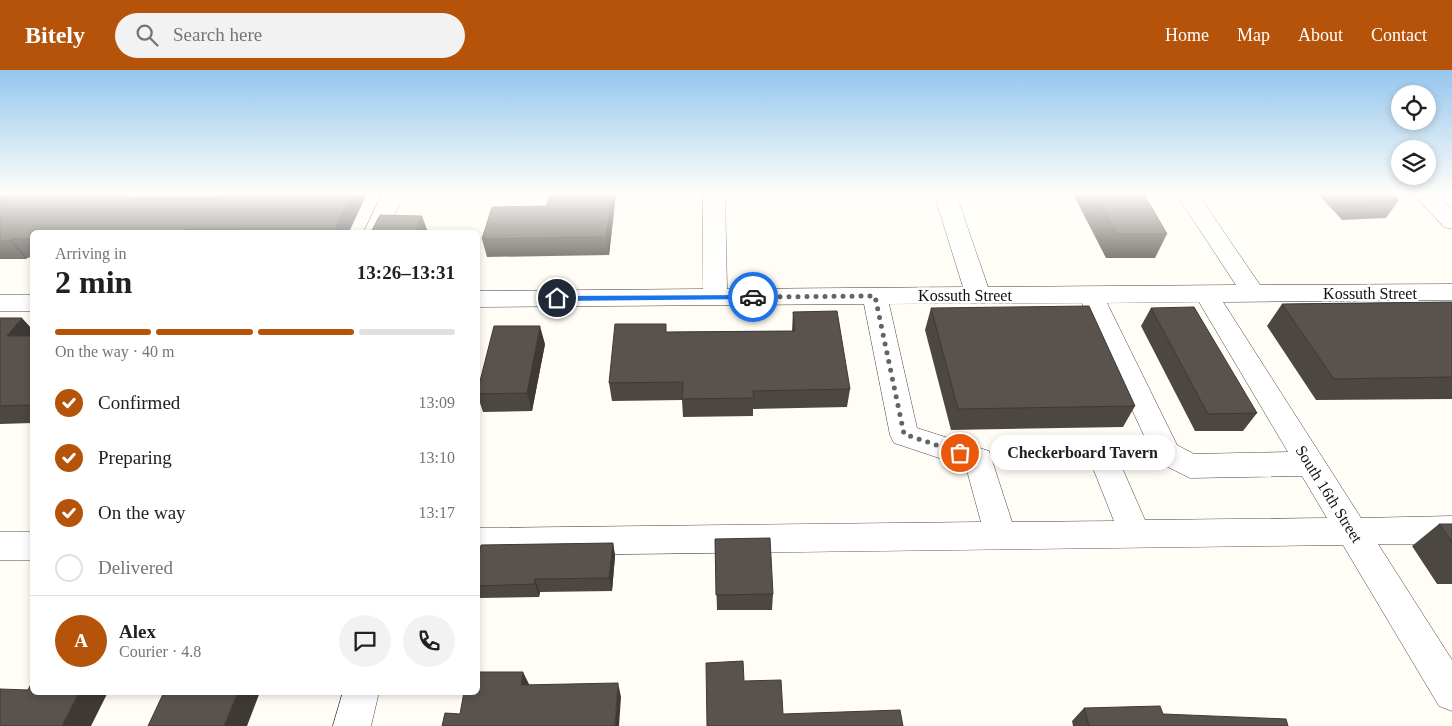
<!DOCTYPE html>
<html lang="en">
<head>
<meta charset="utf-8">
<style>
	:root { --surface:#fff; --page:#f2f2f2; --text:#202124; --muted:#757577; --line:#e0e0e0; --accent:#b45309 }
	body { margin:0; font-family:Georgia,serif; background:var(--page); color:var(--text); height:100vh; display:flex; flex-direction:column; font-size:19px; white-space:nowrap }
	* { box-sizing:border-box; margin:0 }
	p { font-size:16px; color:var(--muted) }
	.icon { flex:none; width:28px; height:28px; fill:none; stroke:currentColor; stroke-width:2; stroke-linecap:round; stroke-linejoin:round }
	.map { position:relative; flex:1; overflow:hidden }
	.details { position:absolute; left:30px; top:160px; width:450px; height:465px; display:flex; flex-direction:column; background:var(--surface); border-radius:8px; box-shadow:0 2px 8px #0003 }
	.details>* { flex:none }
	.controls { position:absolute; left:1391px; top:15px; display:grid; gap:10px }
	.controls a { display:grid; place-items:center; width:45px; height:45px; border-radius:50%; background:var(--surface); box-shadow:0 2px 8px #0003; font-size:25px }
	.pin { position:absolute; display:grid; place-items:center; width:42px; height:42px; color:#fff; margin:-21px; border:2px solid #fff; border-radius:50%; box-shadow:0 1px 5px #0007 }
	.courier { position:absolute; display:grid; place-items:center; width:50px; height:50px; margin:-25px; border:4px solid #1a73e8; border-radius:50%; background:#fff; color:#222; box-shadow:0 1px 6px #0007 }
	.bubble { position:absolute; height:35px; border-radius:18px; background:var(--surface); box-shadow:0 2px 8px #0003; font-size:16px; font-weight:700; line-height:35px; text-align:center }
	.head em { font-style:normal; font-weight:700 }
	.head div { display:flex; flex-direction:column-reverse }
	.head { display:flex; align-items:center; justify-content:space-between; height:85px; padding:0 25px }
	h1 { font-size:32px; font-weight:700; line-height:38px }
	.bar { display:grid; grid-template-columns:repeat(4,1fr); gap:8px 5px; align-content:center; height:60px; padding:0 25px }
	.bar i { height:6px; border-radius:4px; background:var(--line) }
	.bar .current { background:var(--accent) }
	.bar p { grid-column:span 4 }
	.line { display:flex; align-items:center; gap:12px; padding:0 25px; border-top:1px solid var(--line) }
	.line div { flex:1 }
	.round { display:grid; place-items:center; flex:none; width:52px; height:52px; border-radius:26px; background:var(--page) }
	ol { padding:0 25px; list-style:none }
	li { display:flex; align-items:center; gap:15px; height:55px }
	li p { margin-inline-start:auto }
	li .icon { padding:5px; border-radius:50%; background:var(--accent); color:#fff; stroke-width:4 }
	li:last-child { color:var(--muted) }
	li i { width:28px; height:28px; border:2px solid var(--line); border-radius:50% }
	header { display:flex; align-items:center; gap:30px; box-sizing:border-box; height:70px; padding:0 25px; background:var(--accent); color:#fff }
	header strong { font-size:24px }
	nav { display:flex; gap:28px; margin-inline-start:auto; font-size:18px }
	.search { width:350px; height:45px; background:var(--page); display:flex; align-items:center; gap:12px; box-sizing:border-box; padding:0 18px; border-radius:28px; color:var(--muted); font-size:19px }
	.map>svg:first-child { display:block }
	.lines { fill:none; stroke-linecap:round; stroke-linejoin:round }
	.minor-casing { stroke:#444; stroke-width:1 }
	.minor { fill:#fff; fill-rule:evenodd }
	.wall { fill:#4d4742 }
	.shaded-wall { fill:#3f3936 }
	.building { fill:#5a524d; stroke:#3f3936 }
	.route { fill:#1a73e8 }
	.done { stroke:#646461; stroke-width:5; stroke-dasharray:0 9 }
	.labels { text-anchor:middle; dominant-baseline:central; stroke-width:5; stroke-linejoin:round; paint-order:stroke }
	.street-label { font-size:16px; fill:#111; stroke:#fff }
</style>
</head>
<body>
<header>
<strong>Bitely</strong>
<div class="search"><svg class="icon" aria-label="search" viewBox="0 0 24 24"><circle cx="10" cy="10" r="6"/><path d="M15 15l6 6"/></svg>Search here</div>
<nav><a>Home</a><a>Map</a><a>About</a><a>Contact</a></nav>
</header>
<div class="map">
<svg width="1452" height="656" viewBox="0 0 1452 656">
	<rect width="100%" height="100%" fill="#fffdf5"/>
	<g class="lines">
		<defs>
			<path id="minor" d="M382,124h22l-18,38h-22z
				M703,124h22l2,95 236,-2 -29,-93h22l32,93 248,-2 -60,-91h22l62,91 192,-1v16l-229,2 138,216 91,-2v28h-74l74,116v51l-13,-5 -96,-161 -865,11v-28l503,-6 -15,-55 -72,-24 -4,-8 -26,-131 -386,3v-16l225,-2zM1199,232l89,150 -94,2 -17,-9 -70,-142zM1082,233l74,158 34,17 112,-2 25,42 -182,2 -33,-75 -10,-4 -10,4 -5,8 27,68 -102,1 -23,-71 -72,-23 -28,-124z
				M1413,124h23l16,15v20l-8,-2z
				M0,225h32v16h-32z
				M0,462h32v28h-32z
				M343,622h36l-8,34h-38z"/>
		</defs>
		<use href="#minor" class="minor-casing"/>
		<use href="#minor" class="minor"/>
	</g>
	<path class="wall" d="M550,124h66l-7,61 -122,2 -5,-18 65,-33z
		M1073,124h71l23,40 -12,24h-49z
		M1318,124h75l6,6 -13,18 -44,2z
		M0,126l131,1 95,-1 123,36h-317v25l-5,1 -1,1h-26z
		M1452,232v97l-136,1 -49,-74 15,-22z
		M931,238l204,98 -12,21 -172,3 -26,-100z
		M1151,238l106,105 -14,18h-48l-54,-105z
		M793,242l57,77 -3,18 -94,2v7l-70,1 -1,-17 -70,1 -3,-18 58,-51 125,-1z
		M0,248l32,11v94l-32,1z
		M545,274l-13,67 -49,1 -5,-15v-8z
		M1439,454h13v60h-15l-25,-38z
		M715,469l58,55 -1,16h-55z
		M613,473l2,13 -3,35 -72,1 -1,5 -60,1 -1,-3v-32z
		M1084,638l79,6 125,12h-215l-1,-5z"/>
	<path class="shaded-wall" d="M351,124h16l-18,38h-12l-2,-4z
		M612,124h4l-7,61 -3,-18z
		M422,146l6,16h-14z
		M12,169l15,19 -1,1 -16,-18z
		M22,248l10,11v15l-25,-8z
		M540,256l5,18 -13,67 -5,-18z
		M613,473l2,13 -3,35 -3,-13z
		M535,509l5,13 -1,5 -4,-13z
		M523,602l7,14 -9,-1z
		M618,613l3,14 -2,29h-4z
		M79,622h25l3,2 -16,32h-29z
		M238,622h22l-13,34h-23z"/>
	<path class="building" d="M128,124l-2,3 100,-1 1,-2h124l-16,34 -150,1 -2,3h-151v7h-20l-2,2h-10v-45z
		M550,124h62l-6,43 -124,2 10,-32 55,-1z
		M1095,124h49l23,40h-50z
		M1347,124h46l6,6 -44,2z
		M380,145l42,1 -8,16h-43z
		M1452,232v75l-118,2 -52,-75z
		M1089,236l46,100 -177,3 -27,-101z
		M1194,237l63,106 -49,1 -57,-106z
		M837,241l13,78 -97,2 1,7 -72,1 1,-17 -74,1 6,-59h51v8l129,-1 -2,-19z
		M0,248h22l-15,18h25v69l-32,1z
		M494,256h46l-13,67 -49,1v-5z
		M1439,454h13v18z
		M770,468l3,56 -57,1 -1,-56z
		M613,473l-4,35 -74,1v5l-57,2v-23l3,-18z
		M743,591l1,20 37,-1 2,34 117,-4 3,16h-196l-1,-63z
		M478,602h45l-2,13 97,-2 -3,43h-173l3,-13 15,1 4,-22h14z
		M32,612v10h47l-17,34h-62v-37l28,1z
		M164,622h74l-14,34h-76z
		M1160,636l3,8 123,5 2,7h-199l-5,-18z"/>
	<linearGradient id="sky" x2="0" y2="1"><stop stop-color="#95c6ee"/><stop offset="0.57" stop-color="#fffefa"/><stop offset="1" stop-color="#fffefa" stop-opacity="0"/></linearGradient>
	<rect width="1452" height="216" fill="url(#sky)"/>
	<path class="route" d="M753,225h3v4l-199,2 -4,-3 4,-2z"/>
	<g class="lines">
		<path class="done" d="M753,227l122,-1 29,138 56,19"/>
	</g>
	<g class="labels">
		<g class="street-label">
			<text x="1370" y="223">Kossuth Street</text>
			<text x="965" y="225">Kossuth Street</text>
			<text transform="translate(1329 424) rotate(58)">South 16th Street</text>
		</g>
	</g>
</svg>
<div class="controls">
<a><svg class="icon" aria-label="locate" viewBox="0 0 24 24"><circle cx="12" cy="12" r="6"/><path d="M12 2v4M12 18v4M2 12h4M18 12h4"/></svg></a>
<a><svg class="icon" aria-label="layers" viewBox="0 0 24 24"><path d="M12 4l9 5-9 5-9-5zM3 14l9 5 9-5"/></svg></a>
</div>
<div class="pin" style="left:960px;top:383px;background:#ea580c"><svg class="icon" aria-label="bag" viewBox="0 0 24 24"><path d="M5 8h14l-1 12H6zM9 8a3 3 0 0 1 6 0"/></svg></div>
<div class="pin" style="left:557px;top:228px;background:#1f2937"><svg class="icon" aria-label="home" viewBox="0 0 24 24"><path d="M3 11l9-7 9 7M6 9v11h12V9"/></svg></div>
<div class="courier" style="left:753px;top:227px"><svg class="icon" aria-label="car" viewBox="0 0 24 24"><path d="M5 17H2v-5l4-1 3-4h7l3 4 3 1v5h-3M9 17h6M6 11h13"/><circle cx="7" cy="17" r="2"/><circle cx="17" cy="17" r="2"/></svg></div>
<div class="bubble" style="left:990px;top:365px;width:185px">Checkerboard Tavern</div>
<section class="details">
<div class="head"><div><h1>2 min</h1><p>Arriving in</p></div><em>13:26–13:31</em></div>
<div class="bar"><i class="current"></i><i class="current"></i><i class="current"></i><i></i><p>On the way · 40 m</p></div>
<ol>
<li><svg class="icon" aria-label="check" viewBox="0 0 24 24"><path d="M5 12l5 5 9-10"/></svg>Confirmed<p>13:09</p></li>
<li><svg class="icon" aria-label="check" viewBox="0 0 24 24"><path d="M5 12l5 5 9-10"/></svg>Preparing<p>13:10</p></li>
<li><svg class="icon" aria-label="check" viewBox="0 0 24 24"><path d="M5 12l5 5 9-10"/></svg>On the way<p>13:17</p></li>
<li><i></i>Delivered</li>
</ol>
<div class="line" style="height:90px"><b class="round" style="background:var(--accent);color:#fff">A</b><div><b>Alex</b><p>Courier · 4.8</p></div><a class="round"><svg class="icon" aria-label="chat" viewBox="0 0 24 24"><path d="M4 5h16v11H9l-5 4z"/></svg></a><a class="round"><svg class="icon" aria-label="phone" viewBox="0 0 24 24"><path d="M5 4h4l2 5-3 2q2 4 5 5l2-3 5 2v4C11 20 4 13 5 4z"/></svg></a></div>
</section>
</div>
</body>
</html>
